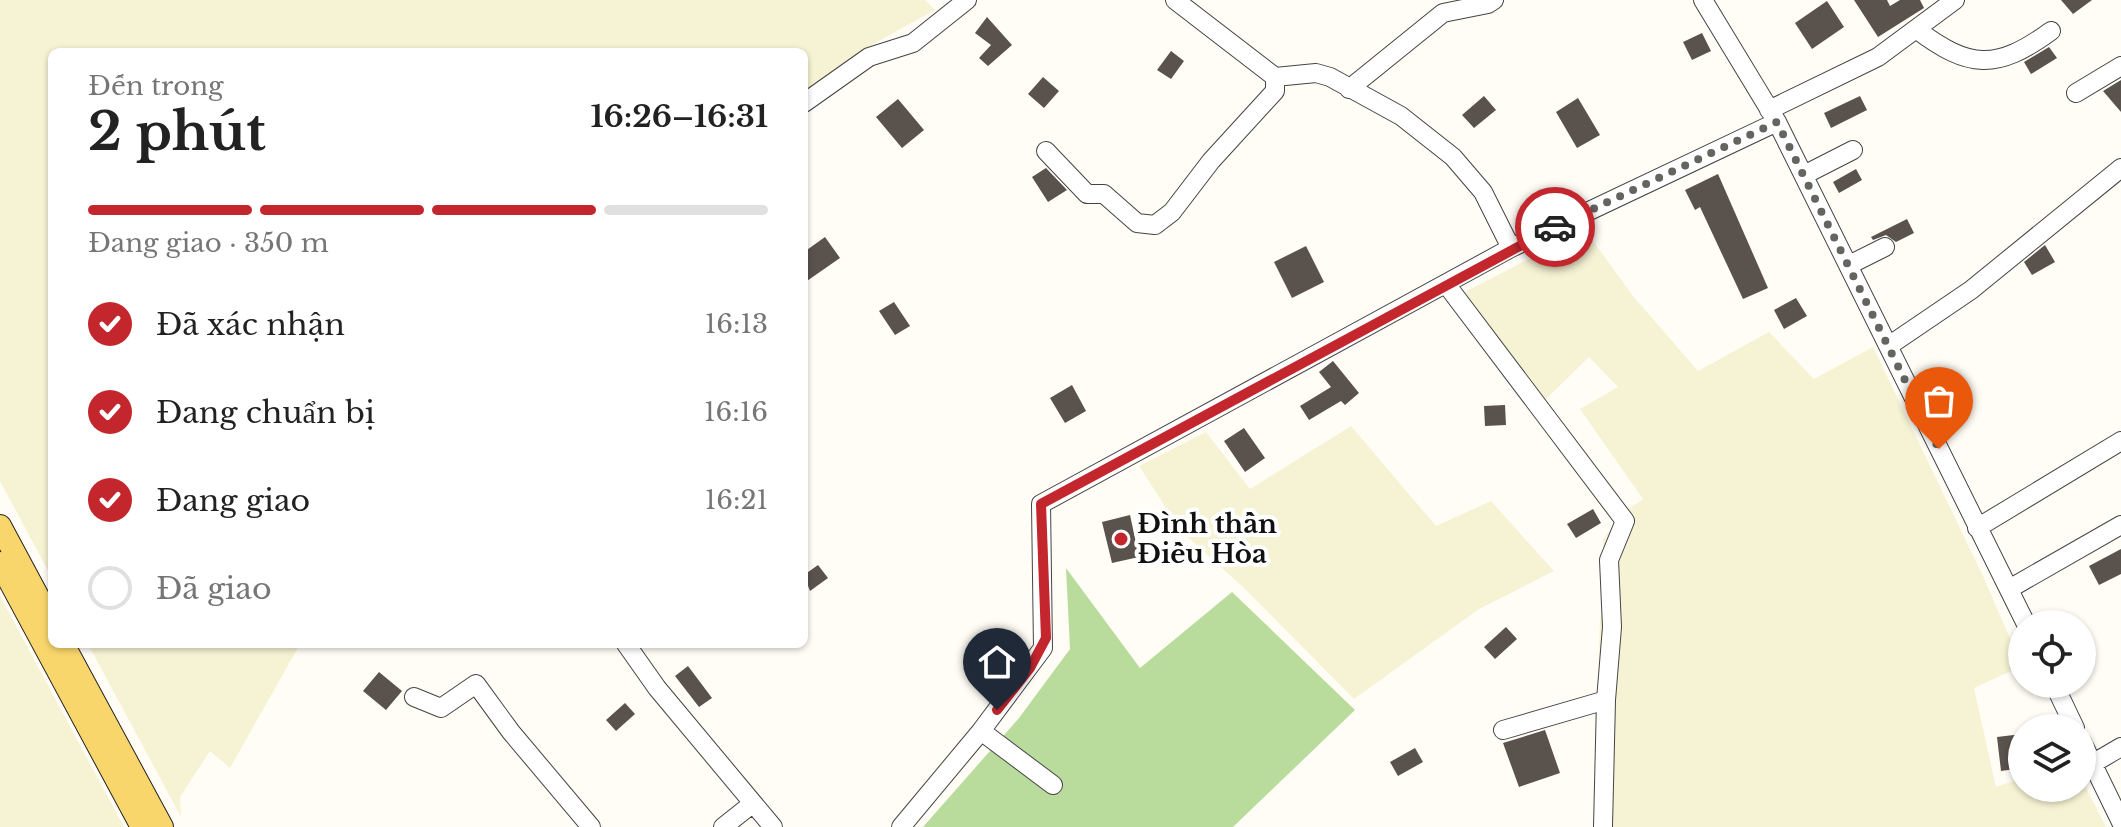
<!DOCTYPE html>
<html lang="vi">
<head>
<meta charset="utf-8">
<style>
	:root { --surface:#fff; --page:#f2f2f2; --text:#222; --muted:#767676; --line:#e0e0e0; --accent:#c4262e }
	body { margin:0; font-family:"Libre Baskerville",serif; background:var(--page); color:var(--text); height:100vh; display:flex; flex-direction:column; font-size:30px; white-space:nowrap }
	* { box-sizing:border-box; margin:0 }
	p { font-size:26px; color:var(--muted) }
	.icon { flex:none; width:44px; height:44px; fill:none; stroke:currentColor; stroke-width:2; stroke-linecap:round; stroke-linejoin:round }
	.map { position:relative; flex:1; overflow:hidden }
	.details { position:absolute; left:48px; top:48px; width:760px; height:600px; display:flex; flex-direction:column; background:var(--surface); border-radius:12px; box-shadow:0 2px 6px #0004 }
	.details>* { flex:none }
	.buttons { position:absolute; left:2008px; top:610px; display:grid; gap:16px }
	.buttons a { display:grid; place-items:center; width:88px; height:88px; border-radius:50%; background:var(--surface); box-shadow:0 2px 6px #0004; font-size:40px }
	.pin { position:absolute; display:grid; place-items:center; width:68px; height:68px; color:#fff; margin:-82px -34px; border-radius:50% 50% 50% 0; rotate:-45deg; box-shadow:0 0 8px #0007 }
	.pin .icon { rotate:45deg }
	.courier { position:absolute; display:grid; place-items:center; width:80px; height:80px; margin:-40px; border:6px solid #c4262e; border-radius:50%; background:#fff; color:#222; box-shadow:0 2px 10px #0007 }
	.headline em { font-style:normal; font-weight:700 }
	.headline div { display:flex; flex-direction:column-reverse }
	.headline { display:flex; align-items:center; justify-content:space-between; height:136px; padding:0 40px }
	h1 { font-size:52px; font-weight:700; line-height:60px }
	.bar { display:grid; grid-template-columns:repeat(4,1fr); gap:12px 8px; align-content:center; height:96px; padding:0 40px }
	.bar i { height:10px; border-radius:6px; background:var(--line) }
	.bar .selected { background:var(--accent) }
	.bar p { grid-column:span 4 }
	ol { padding:0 40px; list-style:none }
	li { display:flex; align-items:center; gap:24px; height:88px }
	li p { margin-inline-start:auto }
	li .icon { padding:8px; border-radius:50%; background:var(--accent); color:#fff; stroke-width:4 }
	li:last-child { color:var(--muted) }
	li i { width:44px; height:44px; border:4px solid var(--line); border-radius:50% }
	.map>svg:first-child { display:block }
	.farmland { fill:#f6f3d4 }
	.forest { fill:#b9dc9c }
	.building { fill:#5a524d }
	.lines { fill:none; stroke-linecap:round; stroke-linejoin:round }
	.minor-casing { stroke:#444; stroke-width:20 }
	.major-casing { stroke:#222; stroke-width:24 }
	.minor { stroke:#fff; stroke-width:18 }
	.major { stroke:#f9d66b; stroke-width:22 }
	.done { stroke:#646461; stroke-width:8; stroke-dasharray:0 14.4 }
	.route { stroke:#c4262e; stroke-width:10 }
	.poi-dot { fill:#c4262e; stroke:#fff; stroke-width:3 }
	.labels { text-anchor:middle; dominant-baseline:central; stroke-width:8; stroke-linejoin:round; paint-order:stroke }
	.poi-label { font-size:26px; font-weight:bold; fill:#111; stroke:#fff; text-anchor:start }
</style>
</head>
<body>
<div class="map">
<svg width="2121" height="827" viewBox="0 0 2121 827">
	<rect width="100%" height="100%" fill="#fffdf5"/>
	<path class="farmland" d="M0,0h925l10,10 -58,32 -73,51v-41h-752v526l-52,-97z
		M1585,230l48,66 65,75 71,-39 45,47 59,-32 110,229 39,90 -48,22 22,99 26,-9v10h60v-8l24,47h-501l-8,-104 3,-103 7,-37 -4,-43 17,-25 23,-16 -63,-90 38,-22 -29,-30 -46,45 -78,-110z
		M1351,426l85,100 55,-25 63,70 -75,38 -125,90 -110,-111 -63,-57 -42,-65 67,-34 44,57z
		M0,596l124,231h-124z
		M88,644h212l-70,124 -20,-17 -30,46 1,20z"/>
	<path class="forest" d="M1066,568l74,100 92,-76 123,118 -122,117h-310l96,-109 51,-69z"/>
	<path class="building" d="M1854,0h33l3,6 10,-6h20l4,8 -46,29z
		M2061,0h31l-19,14z
		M1827,1l17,26 -32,22 -17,-26z
		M987,17l25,28 -24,21 -9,-8 12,-13 -16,-12z
		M1702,33l9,18 -19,9 -9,-18z
		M2049,47l8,11 -26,16 -7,-12z
		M1171,51l13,10 -13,18 -14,-9z
		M1043,77l16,14 -15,17 -16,-14z
		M2121,80v32l-18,-21z
		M1484,96l12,14 -22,18 -12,-13z
		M1860,96l7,14 -36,18 -7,-15z
		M1578,98l22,37 -23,13 -21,-36z
		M898,99l26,31 -22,18 -26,-31z
		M1046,168l21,22 -19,12 -16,-25z
		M1856,169l6,11 -23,13 -6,-11z
		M1718,174l50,114 -25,11 -43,-92 -5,3 -10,-20z
		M1907,219l7,14 -18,9 -10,-7 -13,5 -2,-3z
		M825,237l15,21 -36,25v-31z
		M2045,245l10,17 -23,13 -8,-13z
		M1306,246l18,36 -32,16 -18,-36z
		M1796,298l11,18 -23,13 -10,-19z
		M894,302l16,24 -15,9 -16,-24z
		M1333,361l26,32 -14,12 -4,-4 -32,19 -9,-14 31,-19 -12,-15z
		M1072,385l14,26 -21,12 -15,-25z
		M1505,405l1,20 -21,1 -1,-20z
		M1244,428l21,30 -20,14 -21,-31z
		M1593,509l8,14 -25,15 -9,-14z
		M1130,515l9,42 -27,6 -10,-41z
		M2121,549v25l-22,11 -10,-19z
		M818,565l10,13 -18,13 -6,-16z
		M1506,627l11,12 -22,20 -11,-12z
		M688,666l24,32 -13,9 -24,-31z
		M379,672l23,19 -16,19 -23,-19z
		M625,703l10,11 -19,17 -10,-11z
		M1545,730l15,43 -41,14 -16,-44z
		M2022,734v34l-21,3 -4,-34z
		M1415,748l8,14 -25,14 -8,-14z"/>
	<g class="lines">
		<defs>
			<path id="minor" d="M1175,0l100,77 41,-4 14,4 71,39 52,41 30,35 28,56
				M1703,0l74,122 249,502
				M1916,29c53,40 80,42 135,2
				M1349,89l94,-76 45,-9 6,-4
				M2076,93l45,-27
				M804,103l65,-46 44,-14 54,-43
				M1769,110l109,-53 77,-57
				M1046,151l41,43h17l33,29 18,2 17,-13 39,-51 64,-70v-14
				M1804,175l49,-25
				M1849,265l36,-18
				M1446,284l179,237 -16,39 3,67 -6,73 -3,127
				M1890,345l81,-55 150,-122
				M1977,528l144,-87
				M2009,589l112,-64
				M626,644l31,44 116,139
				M2054,684l21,44
				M414,697l27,11 35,-24 35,48 80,95
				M1503,730l103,-30
				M981,731l72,54
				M2082,742l39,80
				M2092,764l29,-17
				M723,827l29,-23
				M901,827l80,-96 62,-83 -2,-144 470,-256 266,-126"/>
			<path id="major" d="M0,526l52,97
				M0,563l142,264
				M63,644l99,183"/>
		</defs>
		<use href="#minor" class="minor-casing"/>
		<use href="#major" class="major-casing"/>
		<use href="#minor" class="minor"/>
		<use href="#major" class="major"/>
	</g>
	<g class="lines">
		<path class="done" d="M1555,227l222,-105 162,327"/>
		<path class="route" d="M997,710l33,-42 16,-30 -5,-134 514,-277"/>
	</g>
	<circle class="poi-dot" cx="1121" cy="539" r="8"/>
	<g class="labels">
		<g class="poi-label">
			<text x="1137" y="524">Đình thần<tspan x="1137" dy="30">Điều Hòa</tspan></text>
		</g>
	</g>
</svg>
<div class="buttons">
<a><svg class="icon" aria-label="locate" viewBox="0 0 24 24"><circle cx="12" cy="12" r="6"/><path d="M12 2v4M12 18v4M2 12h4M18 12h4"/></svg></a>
<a><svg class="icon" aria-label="layers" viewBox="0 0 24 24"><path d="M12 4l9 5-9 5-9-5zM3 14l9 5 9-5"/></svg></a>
</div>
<div class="pin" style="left:1939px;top:449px;background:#ea580c"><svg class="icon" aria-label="bag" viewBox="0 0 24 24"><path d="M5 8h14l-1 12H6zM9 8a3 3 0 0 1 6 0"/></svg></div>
<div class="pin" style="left:997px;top:710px;background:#1f2937"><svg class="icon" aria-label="home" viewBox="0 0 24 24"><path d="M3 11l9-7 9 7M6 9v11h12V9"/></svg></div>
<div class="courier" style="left:1555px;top:227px"><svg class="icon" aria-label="car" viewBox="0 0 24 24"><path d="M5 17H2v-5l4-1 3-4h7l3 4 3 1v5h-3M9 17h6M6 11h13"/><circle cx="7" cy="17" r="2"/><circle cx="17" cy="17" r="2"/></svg></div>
<section class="details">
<div class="headline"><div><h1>2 phút</h1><p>Đến trong</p></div><em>16:26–16:31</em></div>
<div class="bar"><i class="selected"></i><i class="selected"></i><i class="selected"></i><i></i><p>Đang giao · 350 m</p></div>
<ol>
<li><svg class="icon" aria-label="check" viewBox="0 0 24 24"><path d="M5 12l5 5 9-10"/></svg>Đã xác nhận<p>16:13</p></li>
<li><svg class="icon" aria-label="check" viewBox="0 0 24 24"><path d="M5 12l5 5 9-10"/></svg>Đang chuẩn bị<p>16:16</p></li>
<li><svg class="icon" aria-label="check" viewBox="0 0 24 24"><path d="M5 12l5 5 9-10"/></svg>Đang giao<p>16:21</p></li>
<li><i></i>Đã giao</li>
</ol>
</section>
</div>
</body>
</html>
